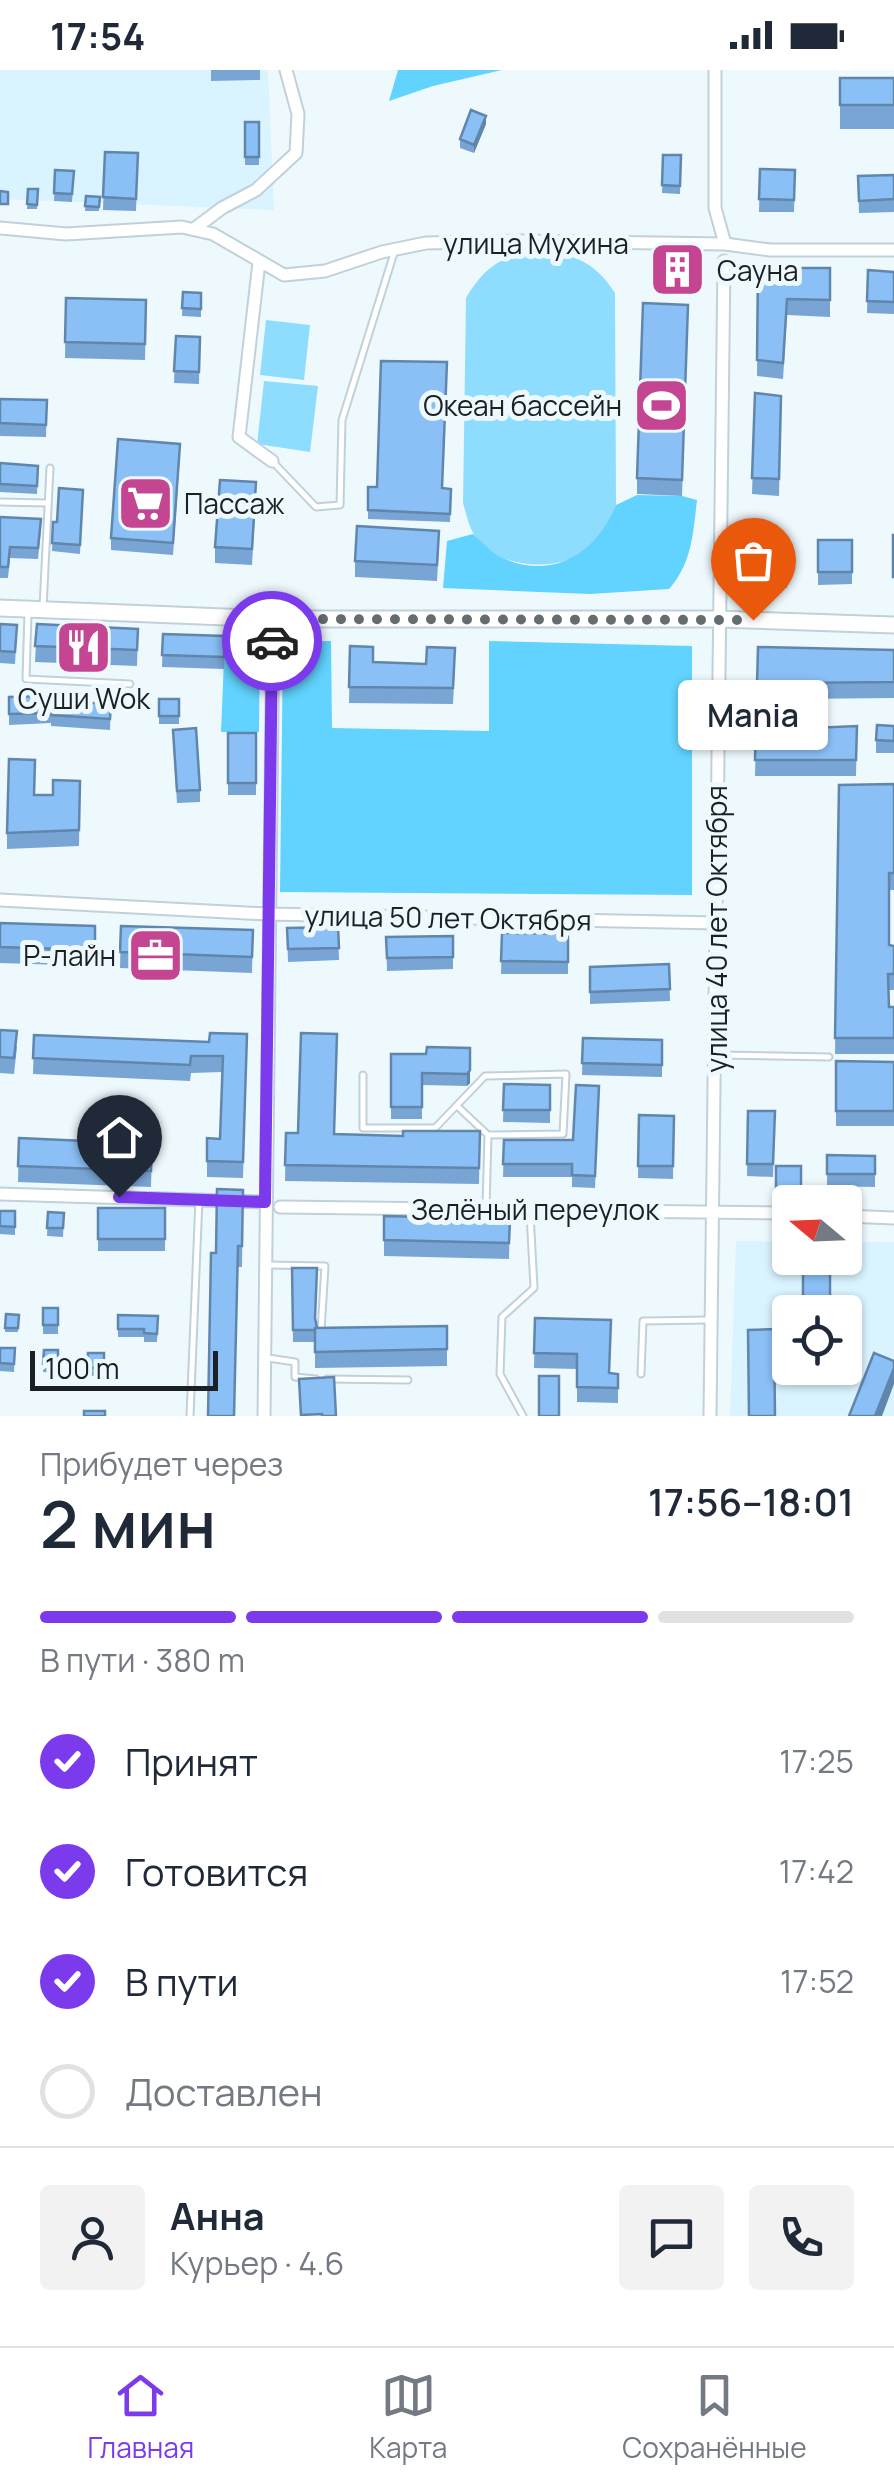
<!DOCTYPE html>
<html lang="ru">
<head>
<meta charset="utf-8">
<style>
	:root { --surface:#fff; --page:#f2f2f3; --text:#1f2937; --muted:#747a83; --line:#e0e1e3; --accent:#7c3aed }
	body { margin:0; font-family:Manrope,sans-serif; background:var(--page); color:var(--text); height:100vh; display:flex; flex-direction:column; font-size:38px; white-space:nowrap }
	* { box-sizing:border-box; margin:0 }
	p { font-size:32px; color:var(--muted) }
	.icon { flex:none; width:55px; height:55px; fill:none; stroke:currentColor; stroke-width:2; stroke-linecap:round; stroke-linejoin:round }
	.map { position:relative; height:1346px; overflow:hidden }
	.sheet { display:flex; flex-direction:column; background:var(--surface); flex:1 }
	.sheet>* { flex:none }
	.needle { width:65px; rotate:289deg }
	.fabs { position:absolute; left:772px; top:1115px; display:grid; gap:20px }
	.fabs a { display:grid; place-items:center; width:90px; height:90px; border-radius:10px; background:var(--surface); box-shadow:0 2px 8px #0004; font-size:50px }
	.scale { position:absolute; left:30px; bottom:25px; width:188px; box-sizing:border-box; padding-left:10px; border:5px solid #1a2023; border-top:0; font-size:28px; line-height:35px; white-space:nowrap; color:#1a2023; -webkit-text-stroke:8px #eef9fe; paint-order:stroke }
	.pin { position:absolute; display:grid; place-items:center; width:85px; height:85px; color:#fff; margin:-102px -42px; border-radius:50% 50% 50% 0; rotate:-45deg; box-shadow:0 0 10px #0007 }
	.pin .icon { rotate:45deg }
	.courier { position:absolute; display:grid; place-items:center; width:100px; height:100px; margin:-50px; border:8px solid #7c3aed; border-radius:50%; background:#fff; color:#222; box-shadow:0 2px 12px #0007 }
	.bubble { position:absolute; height:70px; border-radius:10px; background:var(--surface); box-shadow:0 2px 8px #0004; font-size:32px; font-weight:600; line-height:70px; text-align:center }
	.headline em { font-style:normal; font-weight:600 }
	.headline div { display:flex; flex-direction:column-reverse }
	.headline { display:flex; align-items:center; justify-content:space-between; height:170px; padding:0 40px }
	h1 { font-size:65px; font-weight:600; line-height:75px }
	.bar { display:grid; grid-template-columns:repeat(4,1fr); gap:15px 10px; align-content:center; height:120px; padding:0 40px }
	.bar i { height:12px; border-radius:8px; background:var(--line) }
	.bar .active { background:var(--accent) }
	.bar p { grid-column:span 4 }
	.line { display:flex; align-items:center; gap:25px; padding:0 40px; border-top:2px solid var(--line) }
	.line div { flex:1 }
	.round { display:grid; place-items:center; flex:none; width:105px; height:105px; border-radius:10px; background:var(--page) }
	ol { padding:0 40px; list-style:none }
	li { display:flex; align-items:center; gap:30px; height:110px }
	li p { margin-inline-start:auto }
	li .icon { padding:10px; border-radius:50%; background:var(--accent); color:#fff; stroke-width:4 }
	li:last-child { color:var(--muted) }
	li i { width:55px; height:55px; border:5px solid var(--line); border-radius:50% }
	.status { display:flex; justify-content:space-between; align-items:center; height:70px; padding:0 50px; background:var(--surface); direction:ltr }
	.status svg { height:28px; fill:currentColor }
	.dock { display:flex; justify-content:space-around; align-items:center; height:140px; border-top:2px solid var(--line); background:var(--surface); font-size:28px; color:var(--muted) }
	.dock a { display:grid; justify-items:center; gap:5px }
	.dock .active { color:var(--accent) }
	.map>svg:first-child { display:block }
	.built { fill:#d9f3ff; fill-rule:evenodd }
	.green { fill:#8eddfe }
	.forest { fill:#61d3fe }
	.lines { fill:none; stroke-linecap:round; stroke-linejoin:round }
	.service-casing { stroke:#c0d1d9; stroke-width:9 }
	.minor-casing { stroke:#c0d1d9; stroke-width:15 }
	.secondary-casing { stroke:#c0d1d9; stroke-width:19 }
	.service { stroke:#fff; stroke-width:5 }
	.minor { stroke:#fff; stroke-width:11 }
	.secondary { stroke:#fff; stroke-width:15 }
	.wall { fill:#78a5d4 }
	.shaded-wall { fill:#6186ac }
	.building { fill:#8bc0f6; stroke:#6186ac; stroke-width:2.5 }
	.done { stroke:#646c70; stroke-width:10; stroke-dasharray:0 18 }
	.route { stroke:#7c3aed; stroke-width:12 }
	.labels { text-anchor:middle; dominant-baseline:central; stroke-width:10; stroke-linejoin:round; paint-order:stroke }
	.street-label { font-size:28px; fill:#1a2023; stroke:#eef9fe }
	.poi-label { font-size:28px; fill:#1a2023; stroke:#eef9fe; text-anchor:start }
</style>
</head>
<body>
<div class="status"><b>17:54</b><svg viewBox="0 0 49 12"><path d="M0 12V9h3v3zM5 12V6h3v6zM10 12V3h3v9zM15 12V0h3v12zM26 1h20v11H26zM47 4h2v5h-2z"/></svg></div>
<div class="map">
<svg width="894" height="1346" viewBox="0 0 894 1346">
	<rect width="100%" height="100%" fill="#eef9fe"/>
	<path class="built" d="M0,0h268l6,140 -274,-11z
		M736,1171l54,1v16h55v-16h49v174h-164zM790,1242h55v56h-55z"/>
	<path class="green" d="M526,181c41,1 66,6 89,42l1,212c-6,16 -11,29 -24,41 -30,28 -97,25 -119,-13 -5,-9 -7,-21 -10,-30l3,-205c17,-28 29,-37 60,-47z
		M266,250l44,5 -6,55 -44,-5z
		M264,311l54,5 -8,66 -53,-8z"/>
	<path class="forest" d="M398,0h104l-69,16 -44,15z
		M637,425l45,1 15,4c-4,34 -5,63 -28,89l-79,5 -147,-6 4,-47 26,-7c8,7 16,16 24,21 52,28 99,0 119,-50z
		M225,565l35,2 -1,95h-38z
		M331,571l1,87 157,3v-90l203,5v249l-412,-3 3,-250z"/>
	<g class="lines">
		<defs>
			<path id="service" d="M272,391l44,46 24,-2 2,-85 52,-167
				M0,432l48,1
				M43,537l7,-139
				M28,543l-2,66 104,5
				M718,985l111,2
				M363,1005v53h72l50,-52 81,-2 -3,60 -75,1 -2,73
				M457,1036l31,29
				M269,1195l56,1 -4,65h3
				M268,1288l27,4v15l21,2
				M641,1304l2,-53 65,-1
				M327,1309l81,1
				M190,1346l9,-217
				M523,1346l-23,-42 2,-57 32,-29 -4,-75"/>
			<path id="minor" d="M715,0v138l10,36
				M0,158l66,6 116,-7 31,7 71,41 41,-4 57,-19 44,-9 95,-2 204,3 45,6h124
				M194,159l28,-21 34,-18 40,-37 2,-39 -12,-44
				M259,192l-20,175 33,24
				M0,830l267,14 450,9
				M0,1124l265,8
				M280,1137l510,6
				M845,1146l49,2
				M264,1346l9,-797
				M710,1346l14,-1155"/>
			<path id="secondary" d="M0,538l273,11h444l177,6"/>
		</defs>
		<use href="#service" class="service-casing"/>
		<use href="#minor" class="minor-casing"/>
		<use href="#secondary" class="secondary-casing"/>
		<use href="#service" class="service"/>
		<use href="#minor" class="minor"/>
		<use href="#secondary" class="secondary"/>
	</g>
	<path class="wall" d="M211,0h49v10l-49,1z
		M840,8h54v51h-54z
		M245,52h14v43h-14z
		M486,54l-12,29 -14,-5v-9z
		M105,82l33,1 -2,58 -33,-1z
		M663,85h18l-1,39 -18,-1z
		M760,99l35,1 -1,42h-35z
		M55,100l19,1 -2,31 -18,-1z
		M894,105v37l-35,1 -1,-37z
		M28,119h10l-1,20h-10z
		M86,126l14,1 -1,14h-14z
		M696,179l-2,32 -33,-1 1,-23h16z
		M758,198h72v49l-43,-2 -4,64 -26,-3z
		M868,200l26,2v42l-27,-1z
		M183,222l18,1v24l-19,-1z
		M66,228l80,2 -1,60 -80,-2z
		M688,235l-6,191 -45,-2v-16z
		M176,266l24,1 -1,47 -25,-1z
		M755,323l26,3 -2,100 -27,-2z
		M0,329l47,1 -1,37 -46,-1z
		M180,386l-7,99 -62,-5v-12z
		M0,393l38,3 -1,28 -37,-2z
		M368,417l83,2 -1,33 -82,-3z
		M83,420l-3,64 -28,-3 1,-29h4z
		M256,428l-4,67 -37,-2v-16z
		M0,447l41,13 -3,29 -28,-1 -2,20h-8z
		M818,470h34v44l-34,1z
		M439,477l-2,34 -82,-4v-16z
		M755,477l33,1 -1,40 -33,-1z
		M0,554l17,1 -2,39 -15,-1z
		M37,554l101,5 -1,37 -102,-4z
		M163,564l62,2 -1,33 -62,-2z
		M350,576l23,16 82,2 -2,40 -104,-1z
		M758,577l136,3v48l-103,1 -2,29 68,-2 -1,50h-101z
		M9,627l102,7 -1,26 -59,-4v-3l-42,2z
		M159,629h20v25h-20z
		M894,656v27h-18v-13z
		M228,663h28v62h-28z
		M173,672l27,48v12l-23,1z
		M80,711l-1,65 -72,3v-16l27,-38h19z
		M894,714v106h-5v55l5,1v44h-6l1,17h5v47h-59l4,-269z
		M0,853l95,3v40l-95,-3z
		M121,856l132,4 -1,43 -132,-5z
		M338,857l1,33 -51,2 -1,-34z
		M502,863l66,1v40h-67z
		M453,866v33l-66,2 -1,-34z
		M669,894l1,37 -80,3v-37z
		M0,960l17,17 -3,27 -14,-1z
		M247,964l-4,144 -36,-1v-39l13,1 2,-67 -31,1 -1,8 -157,-7 1,-39 175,7z
		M583,968l79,2v37l-80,-2z
		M470,978v35l-3,3 -45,-1v34h-31v-65h35z
		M836,991l58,1v64h-58z
		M504,1014l46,1v38l-47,-1z
		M599,1028l-4,90 -23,-1v-10h-69l1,-37h69z
		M748,1041h27l-2,66 -26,-1z
		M639,1045l35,1 -1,63 -35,-1z
		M480,1061l-1,53 -194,-3 1,-48 117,3z
		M19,1068l133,6 -1,43 -133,-5z
		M827,1085l48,1v31l-48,-1z
		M776,1096h25v34h-25z
		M243,1120l-1,77h-4l-22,-14z
		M98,1138h67v43h-67z
		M0,1141h15v24l-15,-1z
		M48,1142l16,1 -1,24 -16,-1z
		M384,1146l126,3 -1,40 -125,-3z
		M292,1198l25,60 130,-2v40l-132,2v-26h-22z
		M43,1238h15v26h-15z
		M6,1244l13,1 -1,17h-13z
		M118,1245l40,1 -1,26h-13v-5h-26z
		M535,1248l74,55 9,1v29l-41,-1v-33l-43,-1z
		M0,1278h15l-1,24 -14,-1z
		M44,1280h14v23l-15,-1z
		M88,1283h16v22l-16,1z"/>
	<path class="shaded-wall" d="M486,46v8l-12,29v-8z
		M470,1000v13l-3,3v-12z
		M894,1298v16l-12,32h-7z"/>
	<path class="building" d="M840,8h54v27h-54z
		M471,40l15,6 -12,29 -14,-6z
		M245,52h14v35h-14z
		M105,82l33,1 -2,46 -33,-2z
		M663,85h18l-1,31 -18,-1z
		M760,99l35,1 -1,30 -35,-1z
		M55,100l19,1 -2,23 -18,-1z
		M894,105v24l-35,2 -1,-25z
		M28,119h10l-1,16 -10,-1z
		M0,121l8,1v12h-8z
		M86,126l14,1 -1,10 -14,-1z
		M679,179h17l-2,28 -33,-2 1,-18h16z
		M758,198h72v32l-43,-1 -4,64 -26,-3z
		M868,200l26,2v30l-27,-1z
		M183,222l18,1v16l-19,-1z
		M66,228l80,2 -1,44 -80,-2z
		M643,233l45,2 -6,175 -45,-2z
		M176,266l24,1 -1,35 -25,-1z
		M381,291l66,1 -5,126 9,1 -1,25 -82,-4v-23h9z
		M755,323l26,3 -2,83 -27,-1z
		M0,329l47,1 -1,25 -46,-2z
		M118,369l62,5 -7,99 -62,-5z
		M0,393l38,3 -1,20 -37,-2z
		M220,410l36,2 -4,67 -37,-2z
		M59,418l24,2 -3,55 -28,-2 1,-21h4z
		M0,447l41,2 -3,29 -28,-1 -2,20h-8z
		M357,456l82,5 -2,34 -82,-4z
		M893,465h1v42h-1z
		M818,470h34v32h-34z
		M755,477l33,1 -1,27h-33z
		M0,554l17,1 -2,27 -15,-1z
		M37,554l101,5 -1,21 -102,-4z
		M163,564l62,2 -1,21 -62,-2z
		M350,576l23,1v15l53,2 1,-17 28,1 -2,40 -104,-1z
		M758,577l136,3v32l-103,1 -2,46 68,-3 -1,34h-101z
		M42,626v4l69,4 -1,15 -59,-4v-2l-42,1v-17z
		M159,629h20v17h-20z
		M877,655l17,1v15l-18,-1z
		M196,658l4,62 -23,1 -4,-61z
		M228,663h28v50h-28z
		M9,689l26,1 -1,35h19v-15l27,1 -1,49 -72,3z
		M894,714v89h-5v72l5,1v28h-6l1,33h5v31h-59l4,-253z
		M0,853l95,3v24l-95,-3z
		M121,856l132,4 -1,27 -132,-5z
		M338,857l1,21 -51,1 -1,-21z
		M502,863l66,1v28l-67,-1z
		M453,866v21l-66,1 -1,-21z
		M669,894l1,25 -80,3v-25z
		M0,960l17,1 -3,27 -14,-1z
		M210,963l37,1 -4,128 -36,-1v-23l13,1 3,-83h-32l-1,9 -157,-7 1,-23 175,7z
		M301,963l36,1 -3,100 69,2v-5h77l-1,37 -194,-3 1,-32h12z
		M583,968l79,2v25l-80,-2z
		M427,977l43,1v22l-3,4 -45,-1v34h-31v-53h35z
		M836,991l58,1v49h-58z
		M504,1014l46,1v25h-47z
		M576,1015l23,1 -4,90 -23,-1v-11h-69l1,-24h69z
		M748,1041h27l-2,53h-26z
		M639,1045l35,1 -1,50h-35z
		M19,1068l133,6 -1,27 -133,-5z
		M827,1085l48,1v18h-48z
		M776,1096h25v26h-25z
		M217,1119l26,1 -1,56h-4l-4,170h-26l3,-163h5z
		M98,1138h67v31h-67z
		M0,1141h15v16l-15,-1z
		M48,1142l16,1 -1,15h-16z
		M384,1146l126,3 -1,24 -125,-3z
		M803,1188h27v54h-27z
		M292,1198h25l-2,50 2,10h-2v2h-22z
		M43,1238h15v17h-15z
		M6,1244l13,1 -1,13h-13z
		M118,1245l40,1 -1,18 -13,-1v-4h-26z
		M535,1248l76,2 -2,53 9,1v14l-41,-1v-33l-43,-1z
		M447,1256v23l-132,3v-24z
		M774,1259l1,87h-26l-1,-86z
		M0,1278h15l-1,16 -14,-1z
		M44,1280h14v15l-15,-1z
		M88,1283h16v14l-16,1z
		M874,1283l20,8v7l-19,48h-26z
		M539,1306h20v40h-20z
		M334,1307l2,39h-14v-2l-21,1 -2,-36z
		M84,1341h21v5h-21z"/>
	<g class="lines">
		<path class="done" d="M272,571l1,-22 480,1"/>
		<path class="route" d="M119,1127l146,5 7,-561"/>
	</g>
	<defs>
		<symbol id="building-square" viewBox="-11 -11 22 22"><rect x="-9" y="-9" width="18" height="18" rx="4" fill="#c44693" stroke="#eef9fe"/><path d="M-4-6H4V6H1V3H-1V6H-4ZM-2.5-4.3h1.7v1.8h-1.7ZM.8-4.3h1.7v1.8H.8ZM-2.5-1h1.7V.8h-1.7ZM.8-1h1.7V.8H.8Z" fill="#fff"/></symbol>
		<symbol id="stadium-square" viewBox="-11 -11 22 22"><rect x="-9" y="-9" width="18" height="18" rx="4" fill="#c44693" stroke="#eef9fe"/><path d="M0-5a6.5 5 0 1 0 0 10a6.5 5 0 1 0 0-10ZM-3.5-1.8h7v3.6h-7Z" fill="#fff"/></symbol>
		<symbol id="supermarket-square" viewBox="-11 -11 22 22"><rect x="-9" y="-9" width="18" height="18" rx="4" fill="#c44693" stroke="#eef9fe"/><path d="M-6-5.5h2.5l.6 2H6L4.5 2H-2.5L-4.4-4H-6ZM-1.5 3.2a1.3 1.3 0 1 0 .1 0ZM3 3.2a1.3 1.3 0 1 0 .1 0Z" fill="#fff"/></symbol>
		<symbol id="restaurant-square" viewBox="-11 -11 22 22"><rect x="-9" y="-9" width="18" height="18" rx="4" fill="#c44693" stroke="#eef9fe"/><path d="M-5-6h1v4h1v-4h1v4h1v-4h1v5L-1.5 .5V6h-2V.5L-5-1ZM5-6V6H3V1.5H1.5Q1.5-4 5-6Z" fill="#fff"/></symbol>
		<symbol id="office-square" viewBox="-11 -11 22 22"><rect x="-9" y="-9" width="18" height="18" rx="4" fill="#c44693" stroke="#eef9fe"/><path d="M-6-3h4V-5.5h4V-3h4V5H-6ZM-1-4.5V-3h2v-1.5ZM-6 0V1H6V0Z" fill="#fff"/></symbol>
	</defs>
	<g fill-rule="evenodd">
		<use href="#building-square" x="646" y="168" width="63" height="63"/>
		<use href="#stadium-square" x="630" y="304" width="63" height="63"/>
		<use href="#supermarket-square" x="114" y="402" width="63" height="63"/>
		<use href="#restaurant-square" x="52" y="546" width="63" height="63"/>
		<use href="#office-square" x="124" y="854" width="63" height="63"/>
	</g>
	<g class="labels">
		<g class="street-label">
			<text x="536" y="173">улица Мухина</text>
			<text transform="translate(448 847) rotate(1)">улица 50 лет Октября</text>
			<text transform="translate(716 859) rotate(-90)">улица 40 лет Октября</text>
			<text x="535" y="1139">Зелёный переулок</text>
		</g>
		<g class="poi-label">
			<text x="717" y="200">Сауна</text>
			<text x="622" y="335" text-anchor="end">Океан бассейн</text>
			<text x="184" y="433">Пассаж</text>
			<text x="84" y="628" text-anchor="middle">Суши Wok</text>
			<text x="116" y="885" text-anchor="end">Р-лайн</text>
		</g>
	</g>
</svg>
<div class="fabs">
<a><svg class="needle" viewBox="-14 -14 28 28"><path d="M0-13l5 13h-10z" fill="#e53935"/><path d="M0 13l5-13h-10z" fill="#747a83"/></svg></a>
<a><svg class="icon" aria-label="locate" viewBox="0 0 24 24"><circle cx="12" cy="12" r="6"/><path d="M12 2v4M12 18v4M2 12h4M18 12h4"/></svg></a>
</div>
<div class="scale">100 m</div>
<div class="pin" style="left:753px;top:550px;background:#ea580c"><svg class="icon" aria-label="bag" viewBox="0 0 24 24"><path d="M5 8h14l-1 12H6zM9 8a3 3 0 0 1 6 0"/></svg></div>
<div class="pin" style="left:119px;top:1127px;background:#1f2937"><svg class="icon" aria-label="home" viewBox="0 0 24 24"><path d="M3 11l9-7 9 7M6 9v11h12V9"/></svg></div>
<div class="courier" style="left:272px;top:571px"><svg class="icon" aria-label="car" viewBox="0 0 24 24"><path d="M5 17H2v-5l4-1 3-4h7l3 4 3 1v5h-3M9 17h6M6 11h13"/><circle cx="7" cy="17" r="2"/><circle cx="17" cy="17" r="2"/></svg></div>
<div class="bubble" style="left:678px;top:610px;width:150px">Mania</div>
</div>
<section class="sheet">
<div class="headline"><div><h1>2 мин</h1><p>Прибудет через</p></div><em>17:56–18:01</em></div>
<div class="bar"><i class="active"></i><i class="active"></i><i class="active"></i><i></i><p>В пути · 380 m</p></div>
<ol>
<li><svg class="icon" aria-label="check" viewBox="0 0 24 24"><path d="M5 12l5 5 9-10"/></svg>Принят<p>17:25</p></li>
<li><svg class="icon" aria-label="check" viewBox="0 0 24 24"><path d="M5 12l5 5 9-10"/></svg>Готовится<p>17:42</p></li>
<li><svg class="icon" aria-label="check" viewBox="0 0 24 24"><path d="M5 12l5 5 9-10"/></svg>В пути<p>17:52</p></li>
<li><i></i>Доставлен</li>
</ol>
<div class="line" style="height:180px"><a class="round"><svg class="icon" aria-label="person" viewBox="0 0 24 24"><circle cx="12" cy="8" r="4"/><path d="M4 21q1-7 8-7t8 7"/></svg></a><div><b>Анна</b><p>Курьер · 4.6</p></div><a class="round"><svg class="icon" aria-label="chat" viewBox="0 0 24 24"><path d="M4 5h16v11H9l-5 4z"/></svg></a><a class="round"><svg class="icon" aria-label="phone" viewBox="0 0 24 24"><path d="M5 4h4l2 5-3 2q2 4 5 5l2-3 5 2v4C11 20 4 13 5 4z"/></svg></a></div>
</section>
<nav class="dock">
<a class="active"><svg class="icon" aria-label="home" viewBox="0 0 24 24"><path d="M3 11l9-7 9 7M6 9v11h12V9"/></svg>Главная</a>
<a><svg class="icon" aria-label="map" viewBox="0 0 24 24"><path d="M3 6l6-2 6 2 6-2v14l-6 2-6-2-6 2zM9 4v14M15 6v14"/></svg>Карта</a>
<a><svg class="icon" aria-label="saved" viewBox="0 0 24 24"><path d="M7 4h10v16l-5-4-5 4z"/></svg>Сохранённые</a>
</nav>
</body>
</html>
